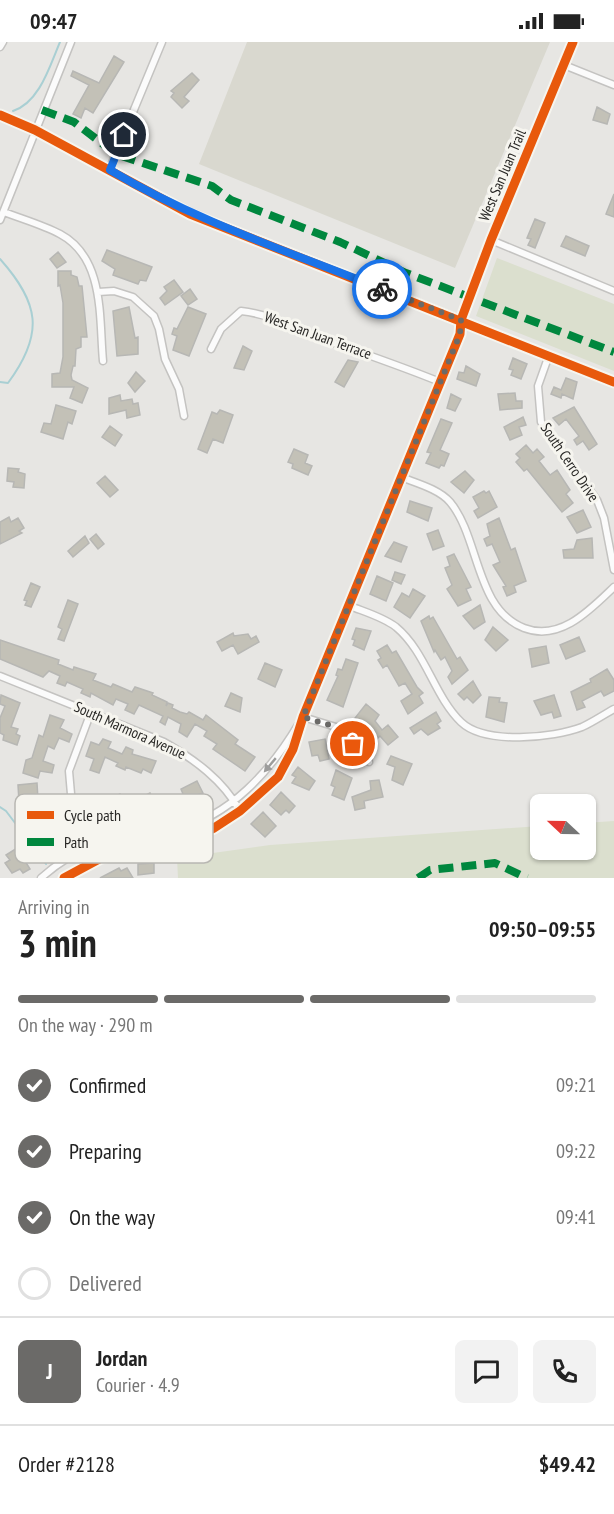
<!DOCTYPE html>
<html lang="en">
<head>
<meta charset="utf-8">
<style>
	:root { --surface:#fff; --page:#f2f2f2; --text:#222; --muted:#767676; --line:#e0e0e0; --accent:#6b6a68 }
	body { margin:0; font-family:"PT Sans Narrow",sans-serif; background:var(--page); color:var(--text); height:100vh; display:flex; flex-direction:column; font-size:22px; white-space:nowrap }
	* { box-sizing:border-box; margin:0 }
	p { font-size:20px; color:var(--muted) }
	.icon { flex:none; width:33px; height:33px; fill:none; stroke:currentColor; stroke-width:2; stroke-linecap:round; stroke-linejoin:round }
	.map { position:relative; height:836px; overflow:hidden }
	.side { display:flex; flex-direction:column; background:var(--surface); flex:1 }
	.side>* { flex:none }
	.needle { width:39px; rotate:292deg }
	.buttons { position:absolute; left:530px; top:752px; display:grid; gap:12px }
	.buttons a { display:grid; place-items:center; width:66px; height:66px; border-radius:9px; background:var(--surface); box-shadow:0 2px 4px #0004; font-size:30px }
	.pin { position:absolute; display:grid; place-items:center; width:51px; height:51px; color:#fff; margin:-26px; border:3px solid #fff; border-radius:50%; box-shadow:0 2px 6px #0007 }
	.courier { position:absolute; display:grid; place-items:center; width:60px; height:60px; margin:-30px; border:4px solid #1a73e8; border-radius:50%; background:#fff; color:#222; box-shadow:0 2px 8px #0007 }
	.overview em { font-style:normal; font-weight:600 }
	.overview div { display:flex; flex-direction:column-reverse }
	.overview { display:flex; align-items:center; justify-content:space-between; height:102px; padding:0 18px }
	h1 { font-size:39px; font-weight:600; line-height:45px }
	.bar { display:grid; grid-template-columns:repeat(4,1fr); gap:9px 6px; align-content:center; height:72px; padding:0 18px }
	.bar i { height:8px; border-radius:4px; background:var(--line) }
	.bar .selected { background:var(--accent) }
	.bar p { grid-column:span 4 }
	.line { display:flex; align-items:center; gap:15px; padding:0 18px; border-top:2px solid var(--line) }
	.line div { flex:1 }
	.round { display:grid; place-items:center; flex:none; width:63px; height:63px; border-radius:9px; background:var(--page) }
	ol { padding:0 18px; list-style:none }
	li { display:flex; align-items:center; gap:18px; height:66px }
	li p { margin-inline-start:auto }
	li .icon { padding:6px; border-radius:50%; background:var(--accent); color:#fff; stroke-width:4 }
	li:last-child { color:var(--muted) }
	li i { width:33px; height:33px; border:3px solid var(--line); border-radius:50% }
	.status { display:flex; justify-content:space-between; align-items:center; height:42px; padding:0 30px; background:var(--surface); direction:ltr }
	.status svg { height:16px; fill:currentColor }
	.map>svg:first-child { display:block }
	.built { fill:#d9d8cf }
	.green { fill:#dbdfce }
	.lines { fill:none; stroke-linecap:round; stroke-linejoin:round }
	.stream { stroke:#a9cfd3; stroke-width:2 }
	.building { fill:#c3c1b7; stroke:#b7b7b4; stroke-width:1.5 }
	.minor-casing { stroke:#c4c3c1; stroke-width:9 }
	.tertiary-casing { stroke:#c4c3c1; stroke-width:10 }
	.minor { stroke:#fbfbfb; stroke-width:6 }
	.tertiary { stroke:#fbfbfb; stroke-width:8 }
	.quiet { stroke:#00873e; stroke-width:8; stroke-dasharray:15 8; stroke-linecap:butt }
	.cycleway-casing { stroke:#f6f5ef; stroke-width:13 }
	.cycleway { stroke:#e8590c; stroke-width:9 }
	.oneway { fill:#9c9c9b }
	.done { stroke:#6b6a68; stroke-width:6; stroke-dasharray:0 10.8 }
	.route { stroke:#1a73e8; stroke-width:8 }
	.labels { text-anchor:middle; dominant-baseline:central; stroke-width:6; stroke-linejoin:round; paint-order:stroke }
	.street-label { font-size:15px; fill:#282725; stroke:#f6f5ef }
	.key { fill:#f6f5ef; stroke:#b8b7b2; stroke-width:1.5 }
	.key-label { font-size:16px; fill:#282725 }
</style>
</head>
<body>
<div class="status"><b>09:47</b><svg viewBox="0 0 49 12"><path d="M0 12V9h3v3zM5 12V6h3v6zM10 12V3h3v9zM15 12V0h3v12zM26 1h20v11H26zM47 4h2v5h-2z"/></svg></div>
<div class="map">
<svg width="614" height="836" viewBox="0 0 614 836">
	<rect width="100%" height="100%" fill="#e7e6e3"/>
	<path class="built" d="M247,0h303l-95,226 -256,-104z"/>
	<path class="green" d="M497,216l117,46v67l-138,-55z
		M614,779v57h-436l-1,-20 93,-13 270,-19v23h45v-26z"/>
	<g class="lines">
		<path class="stream" d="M13,69c27,-9 37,-46 47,-69
			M0,217c39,44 45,74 8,124l-8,-1
			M0,765l6,4 40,53"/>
	</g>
	<path class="building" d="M114,14l10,6 -31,51 -8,-5 -4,10 -8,-4 16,-29 -18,-9 2,-5 26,12z
		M192,31l7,7 -15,17 5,4 -7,7 -11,-11 3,-4 -3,-2z
		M597,65l13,7 -3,10 -14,-4z
		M614,152v23l-8,-3z
		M535,177l10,4 -10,25 -7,-3 3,-6 -4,-1z
		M566,194l23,10 -4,10 -24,-10z
		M107,208l45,17 -6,14 -6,-1 -2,4 -25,-9 2,-6 -13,-8z
		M58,210l8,10 -9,6 -7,-9z
		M58,229h13v4l6,2 2,9h3l5,51h-6v10l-5,2 -1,17h-2l-2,9 1,5 16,8 -6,15 -12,-5 4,-11h-22v-13l8,-1 3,-16v-54l-3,-18 -2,1z
		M174,238l9,12 -18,13 -5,-7 7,-7 -3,-4z
		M190,247l7,10 -9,6 -7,-9z
		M129,265l6,31 3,-1v17l-21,2 -4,-45z
		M188,265l18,7 -17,42 -16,-6 4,-14 -5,-2 2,-6 3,1z
		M243,304l9,5 -8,19 -10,-2z
		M513,316l14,6 -6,15 -10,-4 2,-5 -4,-1z
		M348,318l10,2 -14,25 -9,-5z
		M466,324l14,8 -4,12 -19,-7 2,-7 5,1z
		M136,330l9,9 -10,11 -7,-9z
		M566,336l11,4 -4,17 -11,-5 -1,4 -10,-4 3,-7 7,3z
		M515,351l1,8h6v7l-22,2 -2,-16z
		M451,352l10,5 -6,12 -8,-3z
		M120,353l1,6 11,-2 1,5 5,-1 2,12 -13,3 -1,-8 -17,4v-16z
		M56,363l20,6 -4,13 -4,-2 -5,17 -22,-7 3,-9 7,1z
		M574,365l23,37 -8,6 -6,-9 -6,4 -3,-5 5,-4 -13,-17 -7,6 -6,-7z
		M220,368l13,5 -10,28 -10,-4 -6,14 -9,-4 14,-37 5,2z
		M523,375l3,8 -7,2 3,8 -12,5 -6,-13z
		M441,377l11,4 -12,27 9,4 -5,12 -3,-1 -2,3 -13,-5 5,-10 -4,-1z
		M110,384l12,9 -7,11 -13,-9z
		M526,403l7,8 4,-4 7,8 -5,4 11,14 7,-5 13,20 -4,4 7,9 -11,9 -35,-43 -3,2 -8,-9 4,-4 -4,-4z
		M294,407l14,6 -3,8 7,3 -4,9 -16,-7 1,-4 -5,-2z
		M8,426l11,1 -1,3 7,2 -1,14 -11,-1 1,-5 -7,-1z
		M465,429l9,9 -10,13 -13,-11z
		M105,434l13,14 -8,7 -13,-14z
		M484,449l2,2 3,-2 8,16 -19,11 -4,-7 5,-3 -6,-11z
		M410,459l22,7 -4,13 -21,-9z
		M583,468l8,17 -14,6 -10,-16z
		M9,475l2,5 7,-4 6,10 -5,3 3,2 -22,11v-22z
		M499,476l12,32 4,-2 11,33 -12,5 2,6 -9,4 -4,-9 3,-1 -13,-21 7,-3 -8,-18 -5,2 -3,-7 6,-3 -3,-12z
		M438,488l6,16 -11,4 -6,-16z
		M96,492l8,10 -6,5 -8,-10z
		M85,494l4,7 -16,14 -5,-6z
		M592,496l1,20h-29l-1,-8 11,-1 3,-9z
		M394,500l13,5 -6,15 -16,-6z
		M454,512l17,33 -5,2 5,11 -13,6 -11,-17 5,-4 -7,-17 5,-2 -3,-9z
		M395,530l10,3 -4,9 -9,-4z
		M377,534l16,7 -7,18 -16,-7z
		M31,541l9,4 -9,20 -6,-2 2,-4 -3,-1z
		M413,547l12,7 -15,22 -16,-11 8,-14 7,4z
		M68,558l10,4 -14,37 -6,-2 4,-10 -4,-2z
		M480,563l5,17 -11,7 -11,-13z
		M429,574l1,3 3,-2 24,42 3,-2 8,13 -16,14 -4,-7 4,-6 -7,-14 -4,3 -6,-10 -1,2 -13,-31z
		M493,585l15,13 -12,11 -11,-11z
		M356,586l15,3 -7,19 -11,-5 2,-5 -3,-1z
		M233,591l1,3 14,-2 3,5 5,-3 3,6 -21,12 -5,-9 -11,6 -5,-9z
		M579,595l6,14 -19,8 -6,-14z
		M0,598l59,20 -1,4 15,6 1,-3 22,7 -3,6 18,7 2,-3 19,8 3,-5 18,6 -1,2 15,7 -1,4 2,-3 5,2 -1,3 8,4 7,2 2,-2 14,8 3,-5 32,25 -3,4 20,13 -10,14 -32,-22 4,-5 -13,-8 3,-5 -12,-7 -8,13 -8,-5 2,-8 -13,-7 -3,8 -5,-3 3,-6 -24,-11 -5,9 -9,-4 3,-6 -12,-5 -3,6 -22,-12 -1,4 -9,-4 2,-4 -16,-7 -2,4 -8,-3 3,-7 -11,-5 -6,6 -43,-18z
		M387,603l5,8 4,-2 21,36 6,6 -4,3 4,7 -15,11 -7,-13 11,-7 -7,-11 -6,3 -12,-21 -4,3 -5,-8 3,-2 -4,-7z
		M546,604l3,17 -17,4 -3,-18z
		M346,617l12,4 -15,44 -16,-7 11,-24 -2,-1 2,-6 4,1z
		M265,621l17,7 -7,17 -17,-8z
		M607,627l7,11v11l-10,5 -3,-5 -19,10 3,6 -8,3 -6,-18 20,-10 -1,-3z
		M473,639l8,14 -8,8 -6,-6 -3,3 -6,-6z
		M231,651l11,5 -2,14 -15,-6z
		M1,653l19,8 -9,24 7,2 -2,5 4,2 -3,9 -14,-5 1,-5 -4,-2v-15l5,-12 -5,-2z
		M554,653l7,21 -7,2 -2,-6 -11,3 -7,-14z
		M489,655l11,1 -1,4 8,1 -3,19 -18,-5z
		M366,662l13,11 -4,6 7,9 6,-5 10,12 -10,8 -8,-9 -5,5 -4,-5 3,-3 -19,-15z
		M436,670l5,9 -4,3 3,4 -12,7 -7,-6 -7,5 -4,-6z
		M50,673l14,5 -4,8 12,6 -3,8 -10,-4 -5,11 -6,-3 -5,15 11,4 -2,8 -12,-2 -2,7 -15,-5 3,-13 6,-2 7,-23 4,2z
		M103,697l8,3 -3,6 14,6 4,-7 7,3 -1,4 24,7 -5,12 -8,-4 -2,4 -15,-6 -1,3 -9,-4 2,-3 -13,-6 -6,16 -9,-3 4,-11 -8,-3 5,-14 8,3z
		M325,697l4,20 -9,2 -2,-6 -6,1 -3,-14z
		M391,714l21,8 -9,21 -11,-5 3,-13 -8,-3z
		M298,725l17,14 -6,9 -17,-7 4,-6 -4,-2z
		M336,728l16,8 -8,22 -12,-5 3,-8 -4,-2z
		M379,738l4,17 -19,4 1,7 -10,2 -3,-13 19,-7 -1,-9z
		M197,739l6,12 -6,2 4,6 -36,15 -5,-9 23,-13 -2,-5z
		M37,741l1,16 -19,3 -1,-17z
		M281,750l14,14 -6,7 -3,-3 -5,5 -11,-10z
		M150,751l6,12 -8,5 2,6 -9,4 -4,-7 -42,16 -8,-16 4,-2 -2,-5 9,-4 1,3 21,-11 9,9z
		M263,770l13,14 -11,11 -14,-13z
		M17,806l13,21 -7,4 -3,-4 -8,4 -7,-10 5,-3 -4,-5z
		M154,821v10l-16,2v-11z
		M119,826l2,3 6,-3 6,10h-33z"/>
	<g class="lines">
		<defs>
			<path id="minor" d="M0,5l3,-5
				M564,23l50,20
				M109,128l53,-128
				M4,170c18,7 39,13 56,22 45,24 39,84 43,127
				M0,178l71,-178
				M491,198l123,51
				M98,250l16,-1 19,6 21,19 5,13 6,30 14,30 5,27
				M211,307l10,-20 20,-18c30,3 54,18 82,28 39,14 78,27 117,43
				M549,313l-11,31 3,36 56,78 7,18 10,52
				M401,435c15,6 38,12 49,25 30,36 25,107 74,126 36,14 66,-18 90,-41
				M350,564c15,6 33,11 46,21 30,25 38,69 65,95 24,23 92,16 121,5 11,-5 21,-12 32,-18
				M0,634l164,66c30,17 59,38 76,69
				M303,675l33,10 33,35
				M90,803l-19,-51 -2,-23 22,-59
				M41,836c33,-30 69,-41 112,-47 7,-1 16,0 23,-2 54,-12 95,-59 122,-104
				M64,836l37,-20 76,-14 37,-16 26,-17 38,-34 15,-28 10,-32 157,-383 1,-14 153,62"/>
			<path id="tertiary" d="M0,73l35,15 155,84 271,106 30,-80 82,-198"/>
		</defs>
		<use href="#minor" class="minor-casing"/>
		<use href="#tertiary" class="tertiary-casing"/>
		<use href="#minor" class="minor"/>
		<use href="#tertiary" class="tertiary"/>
		<path class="quiet" d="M42,68l32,12 42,32 96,32 19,14 109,42 66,31 208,79
			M418,836l12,-8 65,-7 32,15"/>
		<defs>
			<path id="cycleway" d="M0,73l35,15 155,84 424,168
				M64,836l37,-20 76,-14 37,-16 26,-17 38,-34 15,-28 10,-32 157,-383 1,-14 30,-80 82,-198"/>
		</defs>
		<use href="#cycleway" class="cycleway-casing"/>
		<use href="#cycleway" class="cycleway"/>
	</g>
	<defs><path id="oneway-solid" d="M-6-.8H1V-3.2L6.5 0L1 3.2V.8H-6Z" transform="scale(1.5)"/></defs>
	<use class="oneway" href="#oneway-solid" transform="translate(270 723) rotate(130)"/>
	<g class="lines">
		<path class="done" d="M353,702l-17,-17 -33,-10 157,-383 1,-14 -79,-31"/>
		<path class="route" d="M124,93l-14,35c85,51 180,82 272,119"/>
	</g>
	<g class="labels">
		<g class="street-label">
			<text transform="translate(502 133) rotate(-67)">West San Juan Trail</text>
			<text transform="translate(318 293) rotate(20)">West San Juan Terrace</text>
			<text transform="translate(570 420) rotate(56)">South Cerro Drive</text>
			<text transform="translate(130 688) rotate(24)">South Marmora Avenue</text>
		</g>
	</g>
	<rect x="15" y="752" width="198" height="69" rx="9" class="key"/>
	<rect x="27" y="769" width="27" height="8" fill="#e8590c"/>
	<rect x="27" y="796" width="27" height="8" fill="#00873e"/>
	<g class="key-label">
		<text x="64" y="779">Cycle path</text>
		<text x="64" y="806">Path</text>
	</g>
</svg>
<div class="buttons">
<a><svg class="needle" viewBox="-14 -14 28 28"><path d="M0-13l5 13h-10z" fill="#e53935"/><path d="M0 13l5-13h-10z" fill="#767676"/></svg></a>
</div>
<div class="pin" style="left:353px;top:702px;background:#ea580c"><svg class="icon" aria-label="bag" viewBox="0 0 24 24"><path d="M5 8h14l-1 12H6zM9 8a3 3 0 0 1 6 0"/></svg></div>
<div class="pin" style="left:124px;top:93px;background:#1f2937"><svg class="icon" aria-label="home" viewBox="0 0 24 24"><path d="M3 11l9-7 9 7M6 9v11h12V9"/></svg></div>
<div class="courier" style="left:382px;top:247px"><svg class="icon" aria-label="bike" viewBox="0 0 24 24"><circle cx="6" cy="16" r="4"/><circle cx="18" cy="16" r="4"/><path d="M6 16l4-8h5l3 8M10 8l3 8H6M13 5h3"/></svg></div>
</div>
<section class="side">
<div class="overview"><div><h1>3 min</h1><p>Arriving in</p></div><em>09:50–09:55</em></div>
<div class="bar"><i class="selected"></i><i class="selected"></i><i class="selected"></i><i></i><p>On the way · 290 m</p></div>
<ol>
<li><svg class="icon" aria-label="check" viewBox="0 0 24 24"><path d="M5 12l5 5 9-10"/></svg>Confirmed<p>09:21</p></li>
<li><svg class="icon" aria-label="check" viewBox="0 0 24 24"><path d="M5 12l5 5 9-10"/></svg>Preparing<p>09:22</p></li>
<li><svg class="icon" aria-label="check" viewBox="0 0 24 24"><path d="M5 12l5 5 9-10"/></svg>On the way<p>09:41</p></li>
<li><i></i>Delivered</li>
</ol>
<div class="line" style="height:108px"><b class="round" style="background:var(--accent);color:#fff">J</b><div><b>Jordan</b><p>Courier · 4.9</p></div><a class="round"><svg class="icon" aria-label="chat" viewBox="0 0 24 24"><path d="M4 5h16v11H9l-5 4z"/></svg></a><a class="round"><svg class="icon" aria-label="phone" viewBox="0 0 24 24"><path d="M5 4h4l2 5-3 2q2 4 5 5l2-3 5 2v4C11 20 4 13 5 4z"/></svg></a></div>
<div class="line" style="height:78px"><div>Order #2128</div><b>$49.42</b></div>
</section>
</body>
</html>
